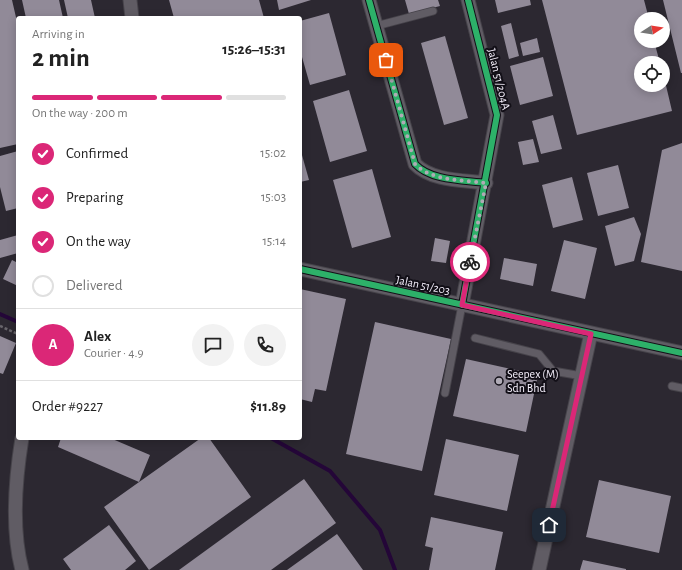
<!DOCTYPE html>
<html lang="en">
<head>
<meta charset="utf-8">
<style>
	:root { --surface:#fff; --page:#f2f2f2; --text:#222; --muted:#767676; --line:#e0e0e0; --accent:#db2777 }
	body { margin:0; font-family:"Alegreya Sans",sans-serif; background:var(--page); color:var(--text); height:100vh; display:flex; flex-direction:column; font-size:15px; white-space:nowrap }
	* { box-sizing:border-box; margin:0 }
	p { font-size:13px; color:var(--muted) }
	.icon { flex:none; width:22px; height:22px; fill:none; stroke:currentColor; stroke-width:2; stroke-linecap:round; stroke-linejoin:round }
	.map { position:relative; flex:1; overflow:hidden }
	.details { position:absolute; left:16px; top:16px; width:286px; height:424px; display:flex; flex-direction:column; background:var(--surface); border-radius:4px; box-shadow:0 2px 10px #0003 }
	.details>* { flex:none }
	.needle { width:26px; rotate:78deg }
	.fabs { position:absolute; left:634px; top:12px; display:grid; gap:8px }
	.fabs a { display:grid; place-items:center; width:36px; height:36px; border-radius:50%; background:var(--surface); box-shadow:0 2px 10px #0003; font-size:20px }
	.pin { position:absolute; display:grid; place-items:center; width:34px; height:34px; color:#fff; margin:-17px; border-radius:8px; box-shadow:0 2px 6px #0006 }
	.courier { position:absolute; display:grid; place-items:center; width:40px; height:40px; margin:-20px; border:3px solid #db2777; border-radius:50%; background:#fff; color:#222; box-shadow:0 1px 5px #0007 }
	.head em { font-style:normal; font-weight:600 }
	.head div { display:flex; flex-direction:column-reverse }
	.head { display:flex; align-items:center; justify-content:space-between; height:68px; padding:0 16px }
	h1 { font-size:26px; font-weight:600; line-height:30px }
	.bar { display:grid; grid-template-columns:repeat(4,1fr); gap:6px 4px; align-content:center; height:48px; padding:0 16px }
	.bar i { height:5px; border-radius:3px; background:var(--line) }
	.bar .on { background:var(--accent) }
	.bar p { grid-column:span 4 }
	.line { display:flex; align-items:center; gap:10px; padding:0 16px; border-top:1px solid var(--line) }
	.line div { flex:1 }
	.round { display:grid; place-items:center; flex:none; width:42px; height:42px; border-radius:21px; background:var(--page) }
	ol { padding:0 16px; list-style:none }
	li { display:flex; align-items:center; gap:12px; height:44px }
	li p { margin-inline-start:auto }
	li .icon { padding:4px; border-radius:50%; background:var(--accent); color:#fff; stroke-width:4 }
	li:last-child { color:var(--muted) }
	li i { width:22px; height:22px; border:2px solid var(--line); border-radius:50% }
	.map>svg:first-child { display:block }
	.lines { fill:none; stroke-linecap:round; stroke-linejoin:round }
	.stream { stroke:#240638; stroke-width:4 }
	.building { fill:#918a98 }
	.service-casing { stroke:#46434a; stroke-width:9 }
	.minor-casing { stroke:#46434a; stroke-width:15 }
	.path { stroke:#69666c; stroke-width:2.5; stroke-dasharray:3 2; stroke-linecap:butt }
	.service { stroke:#605c64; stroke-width:7 }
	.minor { stroke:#605c64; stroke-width:13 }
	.cycleway-casing { stroke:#120f17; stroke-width:8 }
	.cycleway { stroke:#2db169; stroke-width:6 }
	.done { stroke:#b0abb6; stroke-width:4; stroke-dasharray:0 7.2 }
	.route { stroke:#db2777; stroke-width:5 }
	.poi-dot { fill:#b0abb6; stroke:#120f17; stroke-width:1.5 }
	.labels { text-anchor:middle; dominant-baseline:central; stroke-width:4; stroke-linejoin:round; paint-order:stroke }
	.street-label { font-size:12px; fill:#f7f2fe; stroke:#120f17 }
	.poi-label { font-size:12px; fill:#f7f2fe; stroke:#120f17; text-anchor:start }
</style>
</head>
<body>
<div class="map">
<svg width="682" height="570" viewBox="0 0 682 570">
	<rect width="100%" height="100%" fill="#2c2831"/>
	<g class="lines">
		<path class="stream" d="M0,314l18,8
			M271,438l59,33 50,59 15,40"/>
	</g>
	<path class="building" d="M0,0h12l6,26v118l-18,4z
		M22,0h37l4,18h-37z
		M64,0h27l4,18h-27z
		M169,0h90l5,18h-90z
		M277,0h34l-32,10z
		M405,0h33l2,6 -31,8z
		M495,0h35l1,5 -33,8z
		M542,0h102l5,19h-8v22h13l6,22h-19v22h22l1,-8 8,34 -95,24z
		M663,0h19v73h-1z
		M329,13l17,62 -36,10 -10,-35v-29z
		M511,23l8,33 -10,3 -8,-33z
		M445,36l23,82 -24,7 -23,-82z
		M537,38l3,14 -17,4 -3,-13z
		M543,57l10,39 -33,9 -10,-39z
		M349,90l18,61 -37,11 -17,-61z
		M553,115l9,34 -21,5 -9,-33z
		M533,139l6,23 -16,3 -5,-23z
		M682,143v128l-41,-9 21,-112z
		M300,148l9,32 -9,2z
		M18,151v57l-12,3 -6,-24v-31z
		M618,165l11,43 -31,8 -11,-43z
		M372,169l19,68 -39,11 -19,-68z
		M572,177l11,43 -30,8 -11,-43z
		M634,217l7,17 -7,27 -19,5 -10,-40z
		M18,235v18l-18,5v-18z
		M435,238l15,3 -4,22 -15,-2z
		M564,240l33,8 -12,51 -34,-8z
		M504,258l33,6 -4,22 -33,-7z
		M12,260l6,3v23l-15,-7z
		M300,289l46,10 -20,92 -11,-2 -3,13 -12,-3z
		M375,322l76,17 -29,132 -76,-17z
		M0,336l16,7 -13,31 -3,-1z
		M466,359l72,16 -12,57 -73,-16z
		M61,438h49l40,17 -11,27 -81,-35z
		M201,438h8l42,59 -102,73 -45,-63z
		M446,439l73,16 -12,56 -73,-16z
		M304,479l32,44 -65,47h-92z
		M599,480l72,16 -12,57 -73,-16z
		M431,517l72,15 -8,38h-66l4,-22 -8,-2z
		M109,525l27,36 -11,9h-54l-8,-11z
		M337,534l26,36h-76z
		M583,560l43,9v1h-46z"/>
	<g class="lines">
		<defs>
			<path id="service" d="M376,26l57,-15
				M475,338l64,16 14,17 29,5
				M672,386l10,2
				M445,393l17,-88"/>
			<path id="minor" d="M130,0l2,18
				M369,0l46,164c16,17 48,16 71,19
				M300,269l382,84
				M462,305l35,-190 -29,-115
				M22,438c-7,43 -11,90 0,132
				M539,570l52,-237"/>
		</defs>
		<use href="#service" class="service-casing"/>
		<use href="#minor" class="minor-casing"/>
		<path class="path" d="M0,326l18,8"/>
		<use href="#service" class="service"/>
		<use href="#minor" class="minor"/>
		<defs>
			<path id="cycleway" d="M369,0l46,164c16,17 48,16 71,19
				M300,269l382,84
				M462,305l35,-190 -29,-115"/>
		</defs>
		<use href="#cycleway" class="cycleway-casing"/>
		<use href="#cycleway" class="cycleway"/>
	</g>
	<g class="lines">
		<path class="done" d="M386,60l29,104c16,17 48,16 71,19l-16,79"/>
		<path class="route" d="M470,262l-8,43 129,29 -42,191"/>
	</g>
	<circle class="poi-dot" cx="499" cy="381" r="4"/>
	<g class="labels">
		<g class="street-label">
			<text transform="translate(499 79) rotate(76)">Jalan 51/204A</text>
			<text transform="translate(423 285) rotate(12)">Jalan 51/203</text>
		</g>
		<g class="poi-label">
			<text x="507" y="374">Seepex (M)<tspan x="507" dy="14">Sdn Bhd</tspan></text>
		</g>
	</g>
</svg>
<div class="fabs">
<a><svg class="needle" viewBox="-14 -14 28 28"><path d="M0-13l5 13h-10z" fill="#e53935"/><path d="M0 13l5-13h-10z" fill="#767676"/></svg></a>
<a><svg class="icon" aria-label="locate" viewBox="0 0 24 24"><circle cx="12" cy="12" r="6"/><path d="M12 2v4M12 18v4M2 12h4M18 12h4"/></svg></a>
</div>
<div class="pin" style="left:386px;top:60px;background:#ea580c"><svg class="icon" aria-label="bag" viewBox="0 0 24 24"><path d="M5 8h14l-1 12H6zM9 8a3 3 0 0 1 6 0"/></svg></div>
<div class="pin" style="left:549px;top:525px;background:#1f2937"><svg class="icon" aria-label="home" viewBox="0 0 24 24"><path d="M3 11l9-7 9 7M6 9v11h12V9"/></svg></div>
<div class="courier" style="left:470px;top:262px"><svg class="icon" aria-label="bike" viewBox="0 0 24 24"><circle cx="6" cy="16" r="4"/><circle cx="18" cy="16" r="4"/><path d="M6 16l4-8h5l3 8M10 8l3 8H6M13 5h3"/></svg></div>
<section class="details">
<div class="head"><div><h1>2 min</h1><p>Arriving in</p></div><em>15:26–15:31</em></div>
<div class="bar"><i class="on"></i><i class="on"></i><i class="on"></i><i></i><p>On the way · 200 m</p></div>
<ol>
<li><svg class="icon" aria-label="check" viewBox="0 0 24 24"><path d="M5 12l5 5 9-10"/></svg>Confirmed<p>15:02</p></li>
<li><svg class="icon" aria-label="check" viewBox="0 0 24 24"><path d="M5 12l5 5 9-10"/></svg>Preparing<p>15:03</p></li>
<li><svg class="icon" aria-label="check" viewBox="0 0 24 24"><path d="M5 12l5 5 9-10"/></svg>On the way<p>15:14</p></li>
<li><i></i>Delivered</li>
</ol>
<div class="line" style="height:72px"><b class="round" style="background:var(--accent);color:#fff">A</b><div><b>Alex</b><p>Courier · 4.9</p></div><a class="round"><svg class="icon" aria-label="chat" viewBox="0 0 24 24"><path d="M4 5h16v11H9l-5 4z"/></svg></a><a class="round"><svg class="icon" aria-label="phone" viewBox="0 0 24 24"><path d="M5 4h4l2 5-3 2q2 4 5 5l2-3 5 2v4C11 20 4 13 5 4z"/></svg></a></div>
<div class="line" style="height:52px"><div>Order #9227</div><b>$11.89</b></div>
</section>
</div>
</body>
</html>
